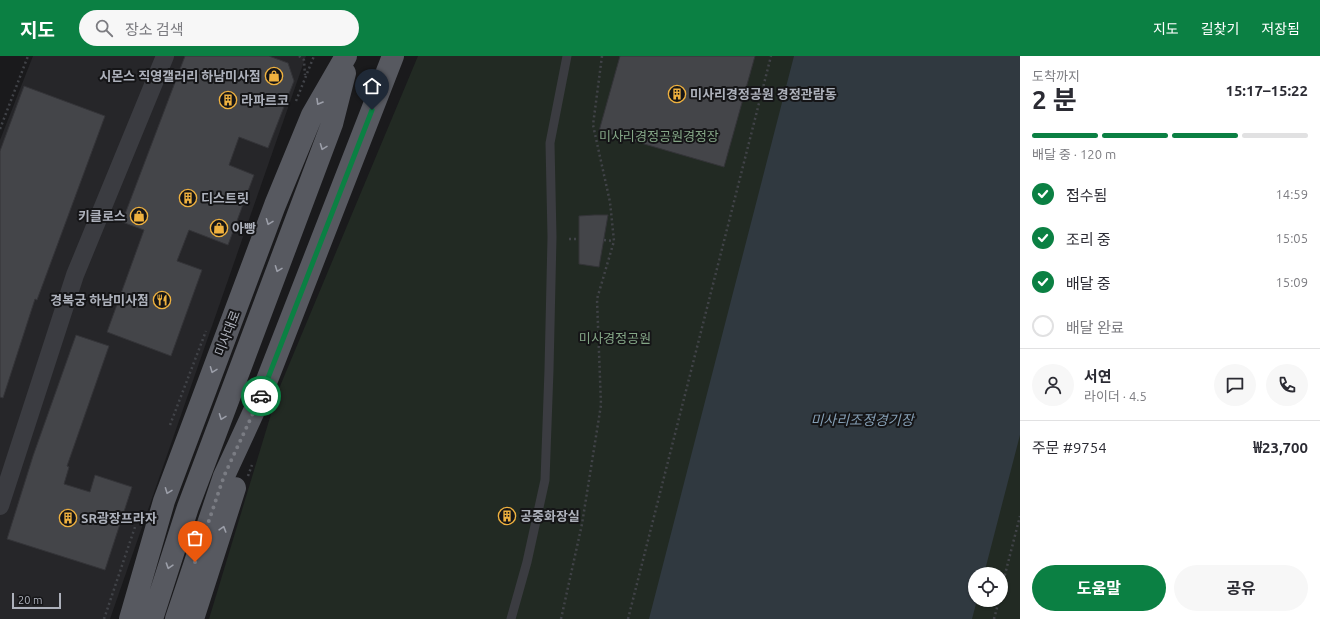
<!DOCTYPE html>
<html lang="ko">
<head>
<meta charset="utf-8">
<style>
	:root { --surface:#fff; --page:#f7f7f7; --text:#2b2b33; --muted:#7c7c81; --line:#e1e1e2; --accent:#0b8043 }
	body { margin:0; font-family:Ubuntu,"Noto Sans KR",sans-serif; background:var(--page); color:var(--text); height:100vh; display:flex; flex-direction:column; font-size:15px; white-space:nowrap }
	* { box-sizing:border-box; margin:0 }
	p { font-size:13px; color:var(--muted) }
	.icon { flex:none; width:22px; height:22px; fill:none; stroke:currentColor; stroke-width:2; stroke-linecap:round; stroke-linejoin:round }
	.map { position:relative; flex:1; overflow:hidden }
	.drawer { display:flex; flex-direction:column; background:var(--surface); width:300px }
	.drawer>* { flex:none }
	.fabs { position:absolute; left:968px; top:511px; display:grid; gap:8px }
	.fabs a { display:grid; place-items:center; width:40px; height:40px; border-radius:50%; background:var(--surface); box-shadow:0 1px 3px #0004; font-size:20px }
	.scale { position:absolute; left:12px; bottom:10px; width:49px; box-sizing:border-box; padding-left:4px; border:2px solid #adb1bb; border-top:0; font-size:11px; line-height:14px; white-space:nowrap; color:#adb1bb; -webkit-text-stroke:3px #151517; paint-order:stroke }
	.pin { position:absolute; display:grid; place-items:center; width:34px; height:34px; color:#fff; margin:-41px -17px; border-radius:50% 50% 50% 0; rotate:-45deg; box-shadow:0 0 4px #0007 }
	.pin .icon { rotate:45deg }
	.courier { position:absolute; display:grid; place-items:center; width:40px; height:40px; margin:-20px; border:3px solid #0b8043; border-radius:50%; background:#fff; color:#222; box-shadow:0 1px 5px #0007 }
	.summary em { font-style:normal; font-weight:700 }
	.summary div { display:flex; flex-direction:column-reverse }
	.summary { display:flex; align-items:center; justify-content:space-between; height:68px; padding:0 12px }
	h1 { font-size:26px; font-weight:700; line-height:30px }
	.bar { display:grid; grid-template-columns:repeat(4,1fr); gap:6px 4px; align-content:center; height:48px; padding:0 12px }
	.bar i { height:5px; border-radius:3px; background:var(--line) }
	.bar .selected { background:var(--accent) }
	.bar p { grid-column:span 4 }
	.line { display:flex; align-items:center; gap:10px; padding:0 12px; border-top:1px solid var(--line) }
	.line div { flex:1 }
	.round { display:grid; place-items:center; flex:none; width:42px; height:42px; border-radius:21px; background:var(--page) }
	ol { padding:0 12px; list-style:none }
	li { display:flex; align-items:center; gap:12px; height:44px }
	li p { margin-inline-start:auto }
	li .icon { padding:4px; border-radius:50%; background:var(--accent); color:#fff; stroke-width:4 }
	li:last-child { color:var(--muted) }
	li i { width:22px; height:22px; border:2px solid var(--line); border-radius:50% }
	.action { display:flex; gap:8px; margin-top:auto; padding:8px 12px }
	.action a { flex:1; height:46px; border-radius:24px; background:var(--accent); color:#fff; font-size:16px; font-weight:700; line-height:46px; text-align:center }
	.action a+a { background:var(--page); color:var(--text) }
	header { display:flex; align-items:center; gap:24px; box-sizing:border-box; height:56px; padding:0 20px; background:var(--accent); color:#fff }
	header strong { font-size:19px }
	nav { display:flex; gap:22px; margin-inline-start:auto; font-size:14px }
	.search { width:280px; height:36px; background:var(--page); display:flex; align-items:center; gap:10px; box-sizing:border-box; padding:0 14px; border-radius:22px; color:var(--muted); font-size:15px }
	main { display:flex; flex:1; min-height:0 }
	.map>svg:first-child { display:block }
	.built { fill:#262629 }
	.green { fill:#222a23; fill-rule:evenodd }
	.water { fill:#303940 }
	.building { fill:#444549; stroke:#343438 }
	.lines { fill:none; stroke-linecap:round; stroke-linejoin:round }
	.path { stroke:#414348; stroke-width:2.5; stroke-dasharray:2 3; stroke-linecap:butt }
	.lane { stroke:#3b3c41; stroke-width:9 }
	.street { stroke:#3b3c41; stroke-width:18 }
	.primary { stroke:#575960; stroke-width:22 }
	.oneway { stroke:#9c9fa9 }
	.done { stroke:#7a7c83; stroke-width:4; stroke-dasharray:0 7.2 }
	.route { stroke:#0b8043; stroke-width:5 }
	.labels { text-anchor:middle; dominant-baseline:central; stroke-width:4; stroke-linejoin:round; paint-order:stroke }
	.poi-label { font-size:13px; font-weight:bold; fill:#adb1bb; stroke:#151517; text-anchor:start }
	.park-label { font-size:13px; fill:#84a686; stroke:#151517 }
	.street-label { font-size:13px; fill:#adb1bb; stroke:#151517 }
	.water-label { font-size:14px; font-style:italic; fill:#859fb5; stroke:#151517 }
</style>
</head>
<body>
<header>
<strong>지도</strong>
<div class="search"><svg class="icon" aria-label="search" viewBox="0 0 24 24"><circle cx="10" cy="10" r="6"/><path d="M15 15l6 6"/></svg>장소 검색</div>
<nav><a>지도</a><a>길찾기</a><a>저장됨</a></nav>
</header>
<main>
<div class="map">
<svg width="1020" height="563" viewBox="0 0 1020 563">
	<rect width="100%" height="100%" fill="#1a1a1c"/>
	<path class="built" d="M33,0h273l-196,563h-110v-479z"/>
	<path class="green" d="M418,0h602v563h-811l69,-228zM975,518h26v26h-26z"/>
	<path class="water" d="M794,0h226v379l-36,139h-9v26h2l-5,19h-323z"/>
	<path class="building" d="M185,0h84l19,7 6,18 -26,67 -29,-11 -10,28 25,10 -26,70 -39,-15 -12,31 25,9 -31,86 -64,-24 37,-102 -22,-8z
		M620,0h135l-31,111 -125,-36z
		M24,30l81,30 -68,184 -2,-1 -32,99 -3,-1v-246z
		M594,159h14l-9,52 -20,-3v-48z
		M76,279l33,11 -42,120 2,1 -5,17 26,8 5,-17 37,12 -27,83 -98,-31 26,-83z"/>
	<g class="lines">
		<path class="path" d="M299,0l5,4 1,15
			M296,45l18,-45
			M0,73l28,-73
			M569,183h10
			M604,184l10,1
			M170,369l36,-94
			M248,420l4,-11
			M1001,534l19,-74
			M104,563l31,-92
			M561,563l21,-95 19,-119 -4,-106 17,-58 -4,-39 -17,-77 9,-69
			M628,563l143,-563
			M994,563l5,-19"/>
		<path class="lane" d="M511,563l16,-57 18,-82 4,-110 3,-133 -2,-94 17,-87"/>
		<path class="street" d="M0,450l75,-231 90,-219"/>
		<path class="primary" d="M130,563l34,-118 111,-296 37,-90 34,-59
			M152,563l36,-112 144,-383 13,-51
			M176,563l48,-143 36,-78 133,-342
			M193,563l42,-131"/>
	</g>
	<defs><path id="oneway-chevron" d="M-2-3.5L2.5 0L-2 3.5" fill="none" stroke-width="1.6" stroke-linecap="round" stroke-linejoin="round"/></defs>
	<g class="oneway">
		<use href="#oneway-chevron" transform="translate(319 46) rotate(120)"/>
		<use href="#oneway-chevron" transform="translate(323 91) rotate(111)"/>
		<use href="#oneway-chevron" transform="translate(269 166) rotate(111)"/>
		<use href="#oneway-chevron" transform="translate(278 213) rotate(111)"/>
		<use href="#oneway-chevron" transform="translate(213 314) rotate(111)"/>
		<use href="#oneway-chevron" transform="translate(222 361) rotate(111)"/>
		<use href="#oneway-chevron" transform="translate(168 435) rotate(111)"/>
		<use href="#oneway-chevron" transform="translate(223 473) rotate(-73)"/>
		<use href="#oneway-chevron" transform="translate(169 510) rotate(108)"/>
	</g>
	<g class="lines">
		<path class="done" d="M195,506l29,-86 37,-80"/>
		<path class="route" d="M261,340l111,-286"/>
	</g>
	<defs>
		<symbol id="shop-ring" viewBox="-11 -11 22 22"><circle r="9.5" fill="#151517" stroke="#efb13f" stroke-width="1.5"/><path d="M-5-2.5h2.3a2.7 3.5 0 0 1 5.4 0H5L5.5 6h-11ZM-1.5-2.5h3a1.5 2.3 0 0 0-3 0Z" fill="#efb13f"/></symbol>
		<symbol id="building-ring" viewBox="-11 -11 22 22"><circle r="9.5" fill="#151517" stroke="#efb13f" stroke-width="1.5"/><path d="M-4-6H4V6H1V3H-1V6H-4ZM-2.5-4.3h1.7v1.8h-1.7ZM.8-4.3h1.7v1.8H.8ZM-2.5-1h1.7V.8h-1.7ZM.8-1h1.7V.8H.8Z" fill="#efb13f"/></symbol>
		<symbol id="restaurant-ring" viewBox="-11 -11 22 22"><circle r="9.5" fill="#151517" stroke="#efb13f" stroke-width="1.5"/><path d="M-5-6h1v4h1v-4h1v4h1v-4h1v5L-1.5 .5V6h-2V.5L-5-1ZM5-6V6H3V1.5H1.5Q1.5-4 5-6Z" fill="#efb13f"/></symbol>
	</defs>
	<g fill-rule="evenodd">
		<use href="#shop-ring" x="264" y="10" width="20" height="20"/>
		<use href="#building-ring" x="667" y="28" width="20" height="20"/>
		<use href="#building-ring" x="218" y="34" width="20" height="20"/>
		<use href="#building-ring" x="178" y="132" width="20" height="20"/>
		<use href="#shop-ring" x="129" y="150" width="20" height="20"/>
		<use href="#shop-ring" x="209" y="162" width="20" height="20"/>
		<use href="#restaurant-ring" x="152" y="234" width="20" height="20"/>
		<use href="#building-ring" x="497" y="450" width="20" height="20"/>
		<use href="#building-ring" x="58" y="452" width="20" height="20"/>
	</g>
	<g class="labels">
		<g class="poi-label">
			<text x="261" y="20" text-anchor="end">시몬스 직영갤러리 하남미사점</text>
			<text x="690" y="38">미사리경정공원 경정관람동</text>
			<text x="241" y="44">라파르코</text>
			<text x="201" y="142">디스트릿</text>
			<text x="126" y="160" text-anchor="end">키클로스</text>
			<text x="232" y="172">아빵</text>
			<text x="149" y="244" text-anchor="end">경복궁 하남미사점</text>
			<text x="520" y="460">공중화장실</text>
			<text x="81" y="462">SR광장프라자</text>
		</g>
		<g class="park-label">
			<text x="659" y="80">미사리경정공원경정장</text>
			<text x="615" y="282">미사경정공원</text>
		</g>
		<g class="street-label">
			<text transform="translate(227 277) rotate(-69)">미사대로</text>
		</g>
		<g class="water-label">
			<text x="862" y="364">미사리조정경기장</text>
		</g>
	</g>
</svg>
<div class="fabs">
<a><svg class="icon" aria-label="locate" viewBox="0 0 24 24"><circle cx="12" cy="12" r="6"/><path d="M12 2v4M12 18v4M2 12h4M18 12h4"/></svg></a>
</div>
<div class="scale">20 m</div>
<div class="pin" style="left:195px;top:506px;background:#ea580c"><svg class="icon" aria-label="bag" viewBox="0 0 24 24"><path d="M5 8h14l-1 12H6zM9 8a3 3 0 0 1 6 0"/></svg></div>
<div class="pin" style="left:372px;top:54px;background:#1f2937"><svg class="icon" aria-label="home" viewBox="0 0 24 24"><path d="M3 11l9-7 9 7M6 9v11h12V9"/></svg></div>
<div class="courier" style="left:261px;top:340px"><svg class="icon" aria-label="car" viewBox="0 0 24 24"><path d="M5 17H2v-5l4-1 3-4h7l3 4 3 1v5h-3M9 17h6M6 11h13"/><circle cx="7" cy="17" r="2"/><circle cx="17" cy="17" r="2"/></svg></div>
</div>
<section class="drawer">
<div class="summary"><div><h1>2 분</h1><p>도착까지</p></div><em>15:17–15:22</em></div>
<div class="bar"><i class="selected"></i><i class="selected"></i><i class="selected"></i><i></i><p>배달 중 · 120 m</p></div>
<ol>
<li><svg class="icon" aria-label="check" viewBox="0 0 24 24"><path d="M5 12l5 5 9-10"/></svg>접수됨<p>14:59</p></li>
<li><svg class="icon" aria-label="check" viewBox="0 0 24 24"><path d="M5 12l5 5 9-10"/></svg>조리 중<p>15:05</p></li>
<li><svg class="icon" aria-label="check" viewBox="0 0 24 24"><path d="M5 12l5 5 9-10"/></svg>배달 중<p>15:09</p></li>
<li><i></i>배달 완료</li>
</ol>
<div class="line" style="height:72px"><a class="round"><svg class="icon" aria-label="person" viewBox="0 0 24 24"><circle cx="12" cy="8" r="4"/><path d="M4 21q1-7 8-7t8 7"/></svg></a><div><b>서연</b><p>라이더 · 4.5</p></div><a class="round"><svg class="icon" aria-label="chat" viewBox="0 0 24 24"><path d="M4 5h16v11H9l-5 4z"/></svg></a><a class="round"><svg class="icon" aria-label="phone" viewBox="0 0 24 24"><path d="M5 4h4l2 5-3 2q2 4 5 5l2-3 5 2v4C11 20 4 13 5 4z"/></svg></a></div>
<div class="line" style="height:52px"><div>주문 #9754</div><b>₩23,700</b></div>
<div class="action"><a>도움말</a><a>공유</a></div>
</section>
</main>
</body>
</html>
